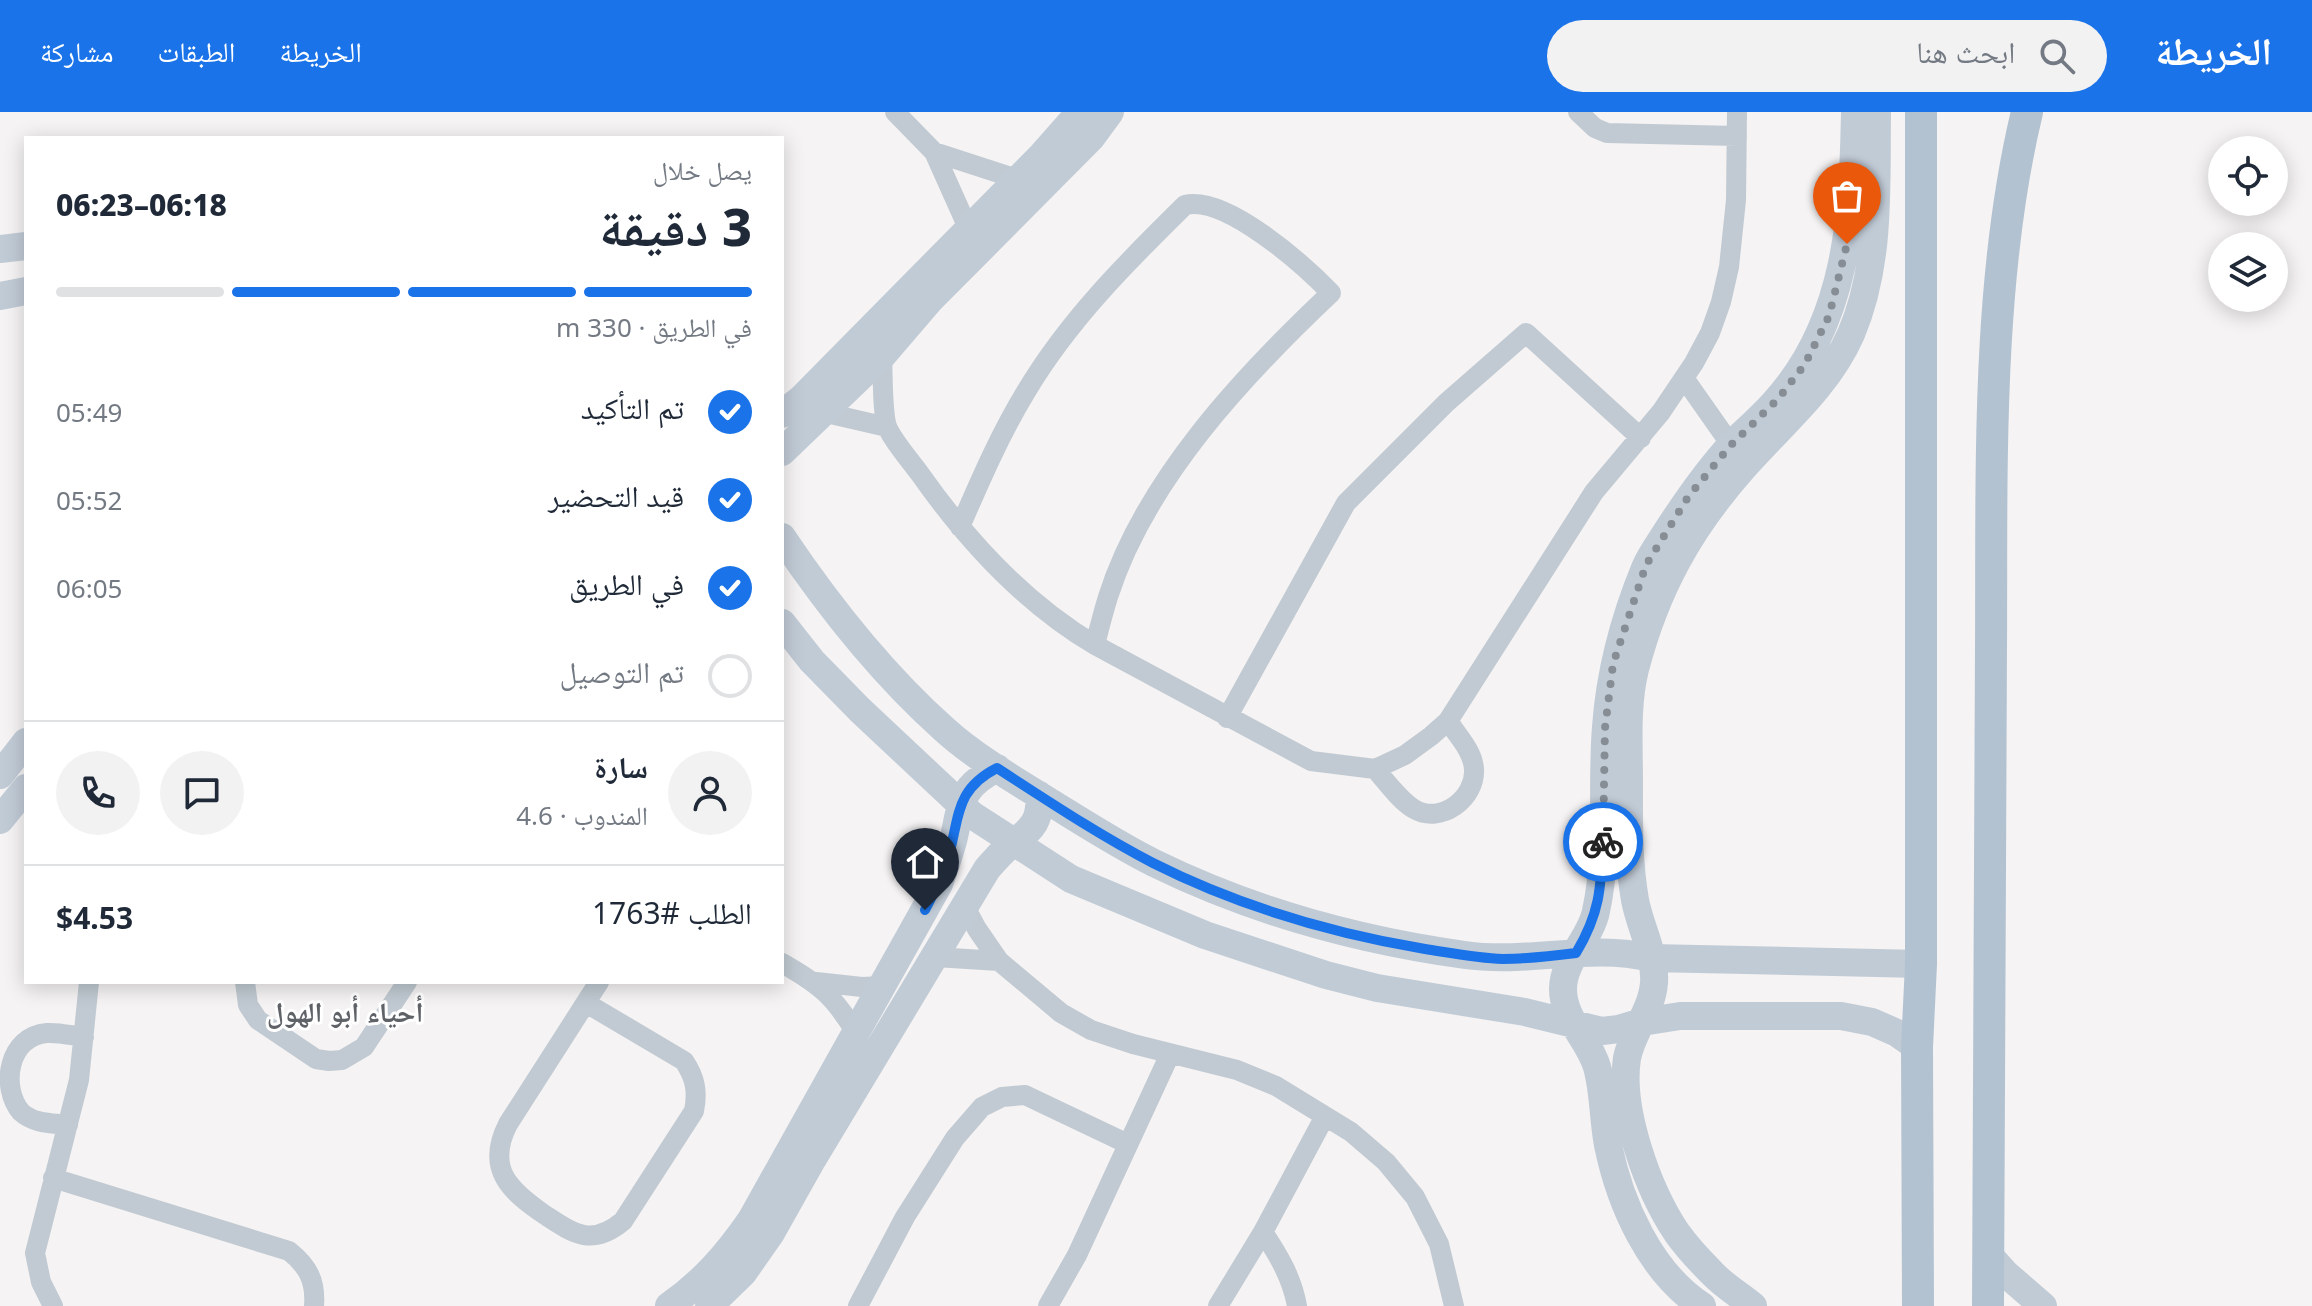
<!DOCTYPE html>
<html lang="ar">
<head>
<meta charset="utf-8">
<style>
	:root { --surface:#fff; --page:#f2f2f3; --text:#1f2937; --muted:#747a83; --line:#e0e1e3; --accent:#1a73e8 }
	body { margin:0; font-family:"Noto Sans","Noto Naskh Arabic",sans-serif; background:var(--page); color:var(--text); direction:rtl; height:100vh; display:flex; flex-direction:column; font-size:30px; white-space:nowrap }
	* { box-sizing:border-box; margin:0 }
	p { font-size:26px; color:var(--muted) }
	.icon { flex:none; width:44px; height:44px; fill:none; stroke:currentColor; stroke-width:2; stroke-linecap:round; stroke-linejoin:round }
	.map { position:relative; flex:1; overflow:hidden; direction:ltr }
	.side { position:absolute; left:24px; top:24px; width:760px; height:848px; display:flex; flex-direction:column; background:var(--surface); border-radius:0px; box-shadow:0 4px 20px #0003; direction:rtl }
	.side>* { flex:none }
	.fabs { position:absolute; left:2208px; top:24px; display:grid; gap:16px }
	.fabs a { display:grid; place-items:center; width:80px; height:80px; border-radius:50%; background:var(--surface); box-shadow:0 4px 20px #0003; font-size:40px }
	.pin { position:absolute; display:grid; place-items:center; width:68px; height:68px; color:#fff; margin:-82px -34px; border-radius:50% 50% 50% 0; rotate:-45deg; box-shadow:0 0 8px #0007 }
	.pin .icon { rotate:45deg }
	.courier { position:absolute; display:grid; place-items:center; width:80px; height:80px; margin:-40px; border:6px solid #1a73e8; border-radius:50%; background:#fff; color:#222; box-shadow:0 2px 10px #0007 }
	.head em { font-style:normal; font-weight:800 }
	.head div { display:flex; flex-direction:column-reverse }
	.head { display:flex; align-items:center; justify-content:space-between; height:136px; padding:0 32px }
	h1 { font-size:52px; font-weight:800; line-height:60px }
	.bar { display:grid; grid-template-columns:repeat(4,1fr); gap:12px 8px; align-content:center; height:96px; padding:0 32px }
	.bar i { height:10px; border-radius:6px; background:var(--line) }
	.bar .active { background:var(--accent) }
	.bar p { grid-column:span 4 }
	.line { display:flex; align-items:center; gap:20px; padding:0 32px; border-top:2px solid var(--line) }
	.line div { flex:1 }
	.round { display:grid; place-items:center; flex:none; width:84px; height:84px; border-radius:42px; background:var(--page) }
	ol { padding:0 32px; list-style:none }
	li { display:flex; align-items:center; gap:24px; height:88px }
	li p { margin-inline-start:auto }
	li .icon { padding:8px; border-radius:50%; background:var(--accent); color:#fff; stroke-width:4 }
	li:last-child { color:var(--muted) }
	li i { width:44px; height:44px; border:4px solid var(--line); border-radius:50% }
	header { display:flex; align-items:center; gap:48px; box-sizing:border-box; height:112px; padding:0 40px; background:var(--accent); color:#fff }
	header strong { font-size:38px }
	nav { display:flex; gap:44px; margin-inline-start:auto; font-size:28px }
	.search { width:560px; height:72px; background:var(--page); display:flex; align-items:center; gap:20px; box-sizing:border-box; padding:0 28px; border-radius:44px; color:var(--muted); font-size:30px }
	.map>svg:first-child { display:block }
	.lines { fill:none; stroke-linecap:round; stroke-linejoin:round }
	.street { stroke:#c1cad2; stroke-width:20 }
	.secondary { stroke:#c1cbd6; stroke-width:28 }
	.primary { stroke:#b3c2d1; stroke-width:32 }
	.done { stroke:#868d94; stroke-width:8; stroke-dasharray:0 14.4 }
	.route { stroke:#1a73e8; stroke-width:10 }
	.labels { text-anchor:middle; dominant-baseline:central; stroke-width:6; stroke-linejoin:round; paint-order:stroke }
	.quarter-label { font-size:28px; font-weight:bold; fill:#5f6368; stroke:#fff }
</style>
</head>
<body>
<header>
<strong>الخريطة</strong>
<div class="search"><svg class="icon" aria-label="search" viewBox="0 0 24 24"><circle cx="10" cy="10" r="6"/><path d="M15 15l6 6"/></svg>ابحث هنا</div>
<nav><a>الخريطة</a><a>الطبقات</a><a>مشاركة</a></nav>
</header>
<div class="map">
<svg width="2312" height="1194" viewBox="0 0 2312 1194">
	<rect width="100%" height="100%" fill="#f5f3f3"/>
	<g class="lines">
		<path class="street" d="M895,0l39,40 34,76
			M1578,0l17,16 12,5 130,3
			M934,40l83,27
			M882,244c1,17 0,61 6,73 8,16 22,31 32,45 48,68 104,129 175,171l216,116 64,8 30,-14 26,-19 17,-15 146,-229 67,-80 33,-49 16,-30 11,-31 8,-35 7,-67 1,-88
			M1684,266l47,67
			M822,300l65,15
			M960,415c20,-46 40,-93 67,-137 42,-70 100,-128 158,-185 41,-10 119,60 146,88 -87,82 -186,187 -223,304 -5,16 -9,32 -13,48
			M1227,606l119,-215 100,-100 80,-70 115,105
			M1375,657c11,12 24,31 39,40 27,16 62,-11 60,-40 -1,-18 -17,-34 -26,-48
			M964,793l13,24 22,32 62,52 30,17 42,14 104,26 39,16 75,46 35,30 29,35 24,47 15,62
			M935,845l64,4
			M782,851c37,21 52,33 74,70
			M245,870l3,23 10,15 58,39 13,2 13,-1 22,-13 43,-65
			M816,870l46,5 21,-1
			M586,891l98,58c11,16 14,30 10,50l-71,110c-31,26 -49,13 -78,-6 -35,-24 -60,-46 -37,-91l91,-142
			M68,1013c-16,-2 -34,-1 -47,-13 -21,-25 -13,-76 26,-79 12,-1 26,3 37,4
			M53,1066l236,73c19,15 27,30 25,55
			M1263,1120c16,24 29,46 34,74
			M53,1194l-12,-24 -6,-29 44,-173 10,-98
			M858,1194l47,-89 50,-79 27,-31 20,-10 23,-2 103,49
			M1048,1194l29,-51 93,-201
			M1218,1194l45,-74 62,-116"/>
		<path class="secondary" d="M0,137l26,-3
			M0,184l26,-5
			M782,302l19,-15 241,-244 38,-43
			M782,340l100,-96 48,-56 161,-162 19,-26
			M782,425c47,70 100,137 163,193 31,28 70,50 105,72 34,21 68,43 104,61 98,48 203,77 311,92 64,9 125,-12 186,3l270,6
			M782,511l30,38 48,49 112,105 99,64 134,56 121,40 51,13 148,24 77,19 17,-2 23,-7 38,-6h161l31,6 25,11 20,14
			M0,663l26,-33
			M0,708l26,-32
			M1988,1142l18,20 37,32
			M669,1194c34,-24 58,-51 82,-86l188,-336c5,-14 10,-28 14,-43 9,-37 5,-53 44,-73
			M709,1194l34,-33 28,-40 41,-73 175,-291c8,-9 17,-20 27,-27 19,-13 27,-23 25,-47
			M1702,1194c-52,-34 -82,-102 -94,-161 -5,-26 -4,-53 -11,-78 -8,-28 -34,-47 -34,-78 0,-29 28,-51 33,-78 13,-60 5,-123 10,-184 4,-55 18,-108 39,-159 5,-12 13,-23 20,-34 20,-31 42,-63 67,-90 14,-14 29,-26 42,-41 74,-81 79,-188 81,-291
			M1753,1194c-13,-11 -29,-20 -41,-33 -12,-12 -25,-26 -35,-40 -29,-43 -58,-123 -50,-175 5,-26 25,-48 27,-75 2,-28 -14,-56 -19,-83 -7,-40 -6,-79 -6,-119 0,-37 -3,-76 6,-112 21,-80 54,-140 109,-202 38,-43 83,-79 107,-133 30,-70 25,-147 26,-222"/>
		<path class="primary" d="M1918,1194l-1,-259 4,-83v-852
			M1988,1194c1,-220 2,-439 3,-659 1,-174 -5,-365 36,-535"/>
	</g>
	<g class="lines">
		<path class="done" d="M1603,730l2,-114 8,-64 33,-99 42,-68 43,-52 47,-46 27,-35 24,-48 18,-72"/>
		<path class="route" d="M925,798c9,-17 18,-34 23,-52 12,-40 6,-68 49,-90 51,33 102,67 156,95 85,43 178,70 272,86 26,4 52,9 78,10 25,0 49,-3 73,-6 24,-40 25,-65 27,-111"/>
	</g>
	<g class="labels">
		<g class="quarter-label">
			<text x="345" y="899">أحياء أبو الهول</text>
		</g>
	</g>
</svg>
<div class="fabs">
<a><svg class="icon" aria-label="locate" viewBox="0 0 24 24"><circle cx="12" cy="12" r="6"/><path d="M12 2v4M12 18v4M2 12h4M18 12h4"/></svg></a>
<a><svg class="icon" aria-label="layers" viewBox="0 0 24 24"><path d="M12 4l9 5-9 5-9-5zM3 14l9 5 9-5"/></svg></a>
</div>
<div class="pin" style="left:1847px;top:132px;background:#ea580c"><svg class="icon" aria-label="bag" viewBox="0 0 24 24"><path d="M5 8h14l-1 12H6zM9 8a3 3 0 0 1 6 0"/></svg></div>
<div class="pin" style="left:925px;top:798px;background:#1f2937"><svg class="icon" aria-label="home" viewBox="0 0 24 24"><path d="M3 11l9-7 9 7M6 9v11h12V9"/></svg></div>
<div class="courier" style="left:1603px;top:730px"><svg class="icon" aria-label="bike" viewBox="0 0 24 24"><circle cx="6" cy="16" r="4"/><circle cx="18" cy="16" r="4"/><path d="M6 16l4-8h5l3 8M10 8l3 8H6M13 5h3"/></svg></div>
<section class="side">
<div class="head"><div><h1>3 دقيقة</h1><p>يصل خلال</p></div><em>06:18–06:23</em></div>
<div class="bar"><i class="active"></i><i class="active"></i><i class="active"></i><i></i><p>في الطريق · 330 m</p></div>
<ol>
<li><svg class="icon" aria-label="check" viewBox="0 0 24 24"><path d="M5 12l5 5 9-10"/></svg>تم التأكيد<p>05:49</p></li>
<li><svg class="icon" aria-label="check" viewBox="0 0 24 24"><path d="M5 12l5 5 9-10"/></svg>قيد التحضير<p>05:52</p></li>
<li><svg class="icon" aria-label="check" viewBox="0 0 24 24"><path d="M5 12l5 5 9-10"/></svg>في الطريق<p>06:05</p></li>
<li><i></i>تم التوصيل</li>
</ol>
<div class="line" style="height:144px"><a class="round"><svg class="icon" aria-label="person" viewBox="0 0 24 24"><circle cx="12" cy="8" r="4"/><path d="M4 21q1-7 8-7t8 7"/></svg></a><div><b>سارة</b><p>المندوب · 4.6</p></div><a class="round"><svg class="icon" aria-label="chat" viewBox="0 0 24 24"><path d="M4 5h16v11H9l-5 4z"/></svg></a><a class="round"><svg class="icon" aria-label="phone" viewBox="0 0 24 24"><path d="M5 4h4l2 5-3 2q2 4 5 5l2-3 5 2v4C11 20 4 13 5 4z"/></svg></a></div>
<div class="line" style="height:104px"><div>الطلب #1763</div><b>$4.53</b></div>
</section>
</div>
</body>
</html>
